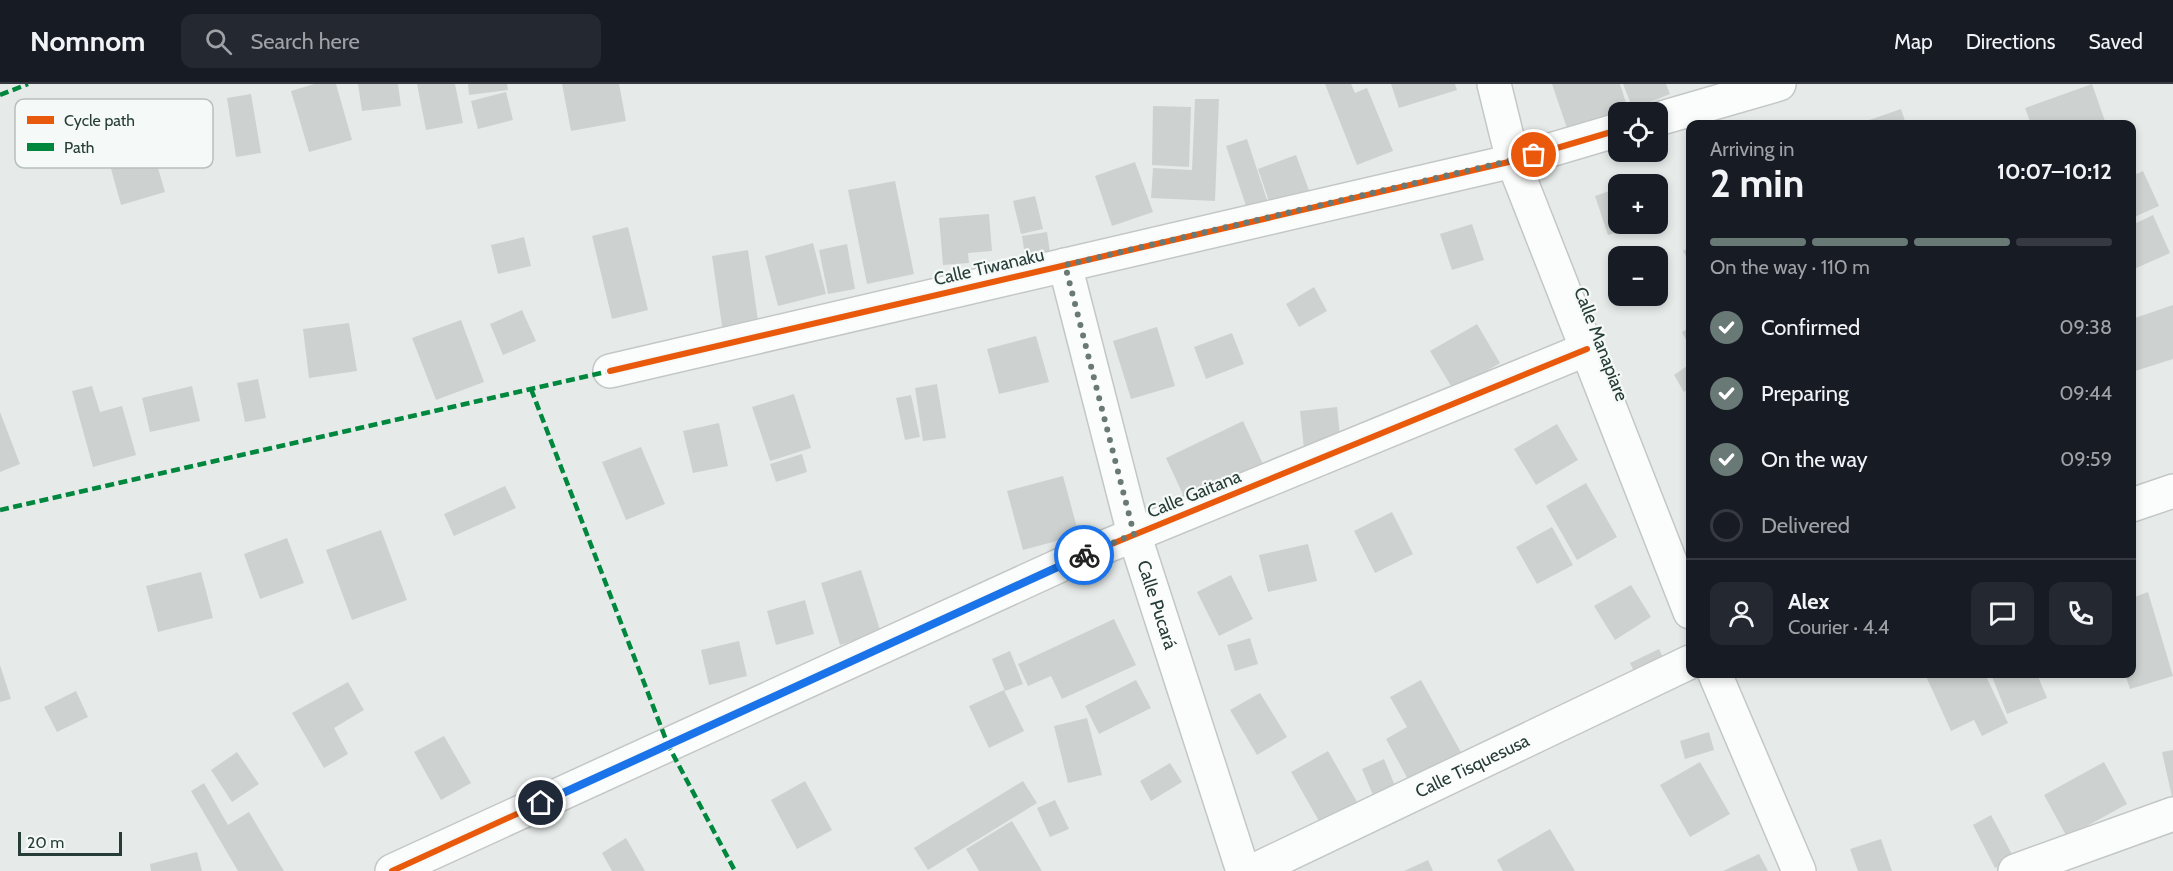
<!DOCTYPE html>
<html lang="en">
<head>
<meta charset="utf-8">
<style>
	:root { --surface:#171b24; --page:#242831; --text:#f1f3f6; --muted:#9ea1a6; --line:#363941; --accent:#697975 }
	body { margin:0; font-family:Cabin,sans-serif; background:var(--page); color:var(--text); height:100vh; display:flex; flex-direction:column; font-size:22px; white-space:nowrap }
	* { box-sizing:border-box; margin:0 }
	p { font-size:20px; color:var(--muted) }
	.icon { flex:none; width:33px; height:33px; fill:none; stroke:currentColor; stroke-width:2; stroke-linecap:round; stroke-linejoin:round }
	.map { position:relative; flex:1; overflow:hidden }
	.side { position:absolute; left:1686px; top:36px; width:450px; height:558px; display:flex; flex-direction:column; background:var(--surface); border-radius:12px; box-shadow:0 3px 9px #0003 }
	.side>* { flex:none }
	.fabs { position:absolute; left:1608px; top:18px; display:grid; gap:12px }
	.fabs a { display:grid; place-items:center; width:60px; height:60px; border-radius:12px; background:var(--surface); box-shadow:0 3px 9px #0003; font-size:30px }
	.scale { position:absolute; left:18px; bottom:15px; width:104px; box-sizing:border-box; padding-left:6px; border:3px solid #263c36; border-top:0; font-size:16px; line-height:21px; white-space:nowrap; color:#263c36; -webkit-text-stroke:4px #f5f9f7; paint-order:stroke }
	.pin { position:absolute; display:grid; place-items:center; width:51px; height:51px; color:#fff; margin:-26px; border:3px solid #fff; border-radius:50%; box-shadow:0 2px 6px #0007 }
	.courier { position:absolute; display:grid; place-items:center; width:60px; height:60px; margin:-30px; border:4px solid #1a73e8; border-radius:50%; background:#fff; color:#222; box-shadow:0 2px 8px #0007 }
	.head em { font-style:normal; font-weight:700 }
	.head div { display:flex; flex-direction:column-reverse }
	.head { display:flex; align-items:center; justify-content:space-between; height:102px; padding:0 24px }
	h1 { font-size:39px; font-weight:700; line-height:45px }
	.bar { display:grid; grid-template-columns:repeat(4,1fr); gap:9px 6px; align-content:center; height:72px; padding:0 24px }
	.bar i { height:8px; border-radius:4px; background:var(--line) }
	.bar .on { background:var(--accent) }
	.bar p { grid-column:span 4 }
	.line { display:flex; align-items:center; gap:15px; padding:0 24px; border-top:2px solid var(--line) }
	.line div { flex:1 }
	.round { display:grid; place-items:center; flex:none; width:63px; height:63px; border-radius:12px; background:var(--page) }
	ol { padding:0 24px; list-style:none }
	li { display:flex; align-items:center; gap:18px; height:66px }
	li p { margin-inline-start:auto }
	li .icon { padding:6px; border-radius:50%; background:var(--accent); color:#fff; stroke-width:4 }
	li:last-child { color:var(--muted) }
	li i { width:33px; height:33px; border:3px solid var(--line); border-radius:50% }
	header { display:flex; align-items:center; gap:36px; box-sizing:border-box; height:84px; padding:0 30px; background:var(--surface); border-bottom:2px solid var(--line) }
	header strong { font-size:28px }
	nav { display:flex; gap:33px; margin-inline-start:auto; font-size:21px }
	.search { width:420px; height:54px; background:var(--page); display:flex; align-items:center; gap:15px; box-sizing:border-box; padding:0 21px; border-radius:12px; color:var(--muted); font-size:22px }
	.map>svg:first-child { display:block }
	.building { fill:#cdd2d0 }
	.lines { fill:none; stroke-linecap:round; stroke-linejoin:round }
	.street-casing { stroke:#c3c8c6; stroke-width:36 }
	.street { stroke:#fbfcfc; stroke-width:33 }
	.quiet { stroke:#00873e; stroke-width:4.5; stroke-dasharray:9 4.5; stroke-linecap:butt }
	.cycleway-casing { stroke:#f5f9f7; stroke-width:10 }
	.cycleway { stroke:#e8590c; stroke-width:6 }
	.done { stroke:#697975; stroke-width:6; stroke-dasharray:0 10.8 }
	.route { stroke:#1a73e8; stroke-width:8 }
	.labels { text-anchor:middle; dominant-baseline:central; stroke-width:4.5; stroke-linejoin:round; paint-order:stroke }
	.street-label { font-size:18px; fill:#263c36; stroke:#f5f9f7 }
	.key { fill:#f5f9f7; stroke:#b7c0bd; stroke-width:1.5 }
	.key-label { font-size:16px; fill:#263c36 }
</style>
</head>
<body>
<header>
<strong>Nomnom</strong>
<div class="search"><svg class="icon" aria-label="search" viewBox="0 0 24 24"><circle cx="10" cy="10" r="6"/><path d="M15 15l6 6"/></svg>Search here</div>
<nav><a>Map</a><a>Directions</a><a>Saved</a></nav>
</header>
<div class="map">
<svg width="2173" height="787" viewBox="0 0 2173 787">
	<rect width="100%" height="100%" fill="#e6ebe9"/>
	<path class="building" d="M314,0h22l16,56 -43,12 -18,-61z
		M358,0h40l3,22 -39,5z
		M417,0h38l8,39 -37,7z
		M468,0h39l1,6 -39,5z
		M562,0h57l7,37 -55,10z
		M1325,0h26l4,9 12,-5 26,63 -36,14z
		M1391,0h64l2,6 -58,18z
		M1552,0h68l9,28h-11v12l-47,16z
		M1623,0h43l4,10 -37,15z
		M2092,0l14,40h-75l-6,-16z
		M506,8l7,28 -35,9 -7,-28z
		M251,10l10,59 -25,4 -9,-59z
		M1195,15h24l-4,102 -64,-3 2,-30 39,2z
		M1153,22l38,1 -2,60 -37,-2z
		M1901,25l5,15h-48z
		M145,39l20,69 -44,13 -19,-69z
		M1247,55l21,64 -21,6 -21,-63z
		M1296,71l14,38 -39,14 -13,-38z
		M1135,78l18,50 -41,14 -17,-50z
		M2143,87l16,35 -27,12v-42z
		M895,97l19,93 -47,10 -19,-94z
		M1618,104v36h12l1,4 -23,7 -13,-39z
		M1035,112l8,33 -22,5 -8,-33z
		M989,130l3,37 -24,2 1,10 -26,2 -4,-47z
		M2153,131l17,38 -38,17v-45z
		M1472,140l12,36 -32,10 -12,-36z
		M628,143l20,83 -36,9 -20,-83z
		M1047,148l4,27 -25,3 -4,-26z
		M524,153l7,29 -33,8 -7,-29z
		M813,159l13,51 -48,12 -13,-50z
		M847,160l8,45 -27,5 -9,-44z
		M1690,163v16l-7,-12z
		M748,166l11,78 -36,5 -11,-77z
		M1314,203l13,24 -28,16 -13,-23z
		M2173,221v54l-41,13v-53z
		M522,226l14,31 -33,14 -13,-31z
		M461,236l23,62 -48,18 -24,-62z
		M349,239l8,48 -48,7 -6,-49z
		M1477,240l23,39 -46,28 -24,-40z
		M1157,243l18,59 -44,13 -18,-58z
		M1690,243v21l-8,-16z
		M1232,249l12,31 -38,15 -12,-32z
		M1036,252l13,46 -50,12 -12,-45z
		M1690,280v24l-6,4 -10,-17z
		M258,295l8,39 -21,4 -8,-39z
		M937,300l9,54 -23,3 -8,-53z
		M92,302l8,26 22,-6 14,49 -43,12 -21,-76z
		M192,302l8,35 -50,11 -8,-34z
		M794,310l17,54 -41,13 -18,-54z
		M911,311l9,42 -15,3 -9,-42z
		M1337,323l4,38 -37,4 -4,-38z
		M0,328l20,52 -20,8z
		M1243,337l26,56 -77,37 -26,-56z
		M719,339l9,43 -35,7 -10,-42z
		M1557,340l21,36 -42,25 -22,-36z
		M641,363l24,57 -39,16 -24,-58z
		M802,370l5,18 -31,10 -6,-18z
		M1063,392l16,59 -56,15 -16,-59z
		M1586,399l31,54 -40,23 -31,-54z
		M505,402l11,22 -62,28 -10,-22z
		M1392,428l21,42 -38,19 -21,-42z
		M1552,443l21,38 -36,19 -21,-37z
		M381,446l26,70 -55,20 -26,-70z
		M287,454l17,45 -44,16 -16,-45z
		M1308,460l9,37 -49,11 -9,-37z
		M861,486l20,63 -41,12 -19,-62z
		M201,488l12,46 -55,14 -12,-46z
		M1231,491l22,44 -34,17 -22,-44z
		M1631,501l20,32 -36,23 -21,-34z
		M2148,508l25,84 -43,13 -5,-15h7v-76z
		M805,516l9,34 -38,11 -9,-34z
		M1114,535l22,46 -74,34 -11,-23 -23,10 -10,-22z
		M1250,554l8,26 -23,7 -8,-26z
		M739,557l8,35 -38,9 -8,-35z
		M1659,565l8,17 -29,14 -8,-17z
		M1010,567l13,33 -18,7 -13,-32z
		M0,581l11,34 -11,3z
		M1925,590h60l23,49 -26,13 -8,-16 -23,11z
		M1991,590h46l10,24 -40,16z
		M1136,596l15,28 -52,26 -14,-28z
		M1421,596l41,74 -52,29 -24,-44 21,-12 -17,-30z
		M348,598l16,28 -30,18 14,26 -24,14 -32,-55z
		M1004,606l20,41 -35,17 -20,-42z
		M76,607l12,26 -31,15 -13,-25z
		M1260,609l27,44 -30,18 -27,-45z
		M1087,634l15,57 -34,8 -14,-57z
		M1709,648l5,18 -29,9 -5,-18z
		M444,652l27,47 -30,17 -27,-48z
		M2173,666v46l-1,1 -10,-45z
		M1328,667l32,56 -37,21 -32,-56z
		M237,668l22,32 -27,18 -21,-32z
		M1384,675l14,34 -22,9 -14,-33z
		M1700,678l30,52 -40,23 -30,-52z
		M2104,678l23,42 -60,33 -23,-42z
		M1170,679l12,19 -31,19 -11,-20z
		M805,697l27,49 -35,19 -26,-49z
		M1023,697l14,22 -109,67 -14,-22z
		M204,699l24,42 21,-13 35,59h-46l-47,-80z
		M1055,716l14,29 -19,8 -13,-29z
		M1991,731l23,43 -19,10 -22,-43z
		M1012,737l30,50h-63l-13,-22z
		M1550,745l25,42h-72l-6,-11z
		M626,754l19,33h-33l-10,-18z
		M1881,755l11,32h-34l-8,-22z
		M197,768l5,19h-51l-1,-7z
		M1759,770l9,17h-45z
		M1428,776l5,11h-29z"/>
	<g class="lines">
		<defs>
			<g id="street">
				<path d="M1494,0l19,77 177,451"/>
				<path d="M1658,35l121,-35"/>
				<path id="s1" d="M1065,181l69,269 109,337"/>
				<path d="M610,287l903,-210 105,-31"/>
				<path d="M2132,421l41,-14"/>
				<path d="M1715,590l84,197"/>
				<path d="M392,787l671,-307 524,-215"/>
				<path id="s2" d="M1253,787l437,-209"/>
				<path d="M2015,787l158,-57"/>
			</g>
		</defs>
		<use href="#street" class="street-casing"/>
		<use href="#street" class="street"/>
		<path class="quiet" d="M0,11l28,-11
			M531,305l137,356 67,126
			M0,426l610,-139"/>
		<defs>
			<path id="cycleway" d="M610,287l903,-210 105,-31
				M392,787l671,-307 524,-215"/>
		</defs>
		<use href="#cycleway" class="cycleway-casing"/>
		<use href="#cycleway" class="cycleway"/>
	</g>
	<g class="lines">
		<path class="done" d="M1084,471l50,-21 -69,-269 469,-110"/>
		<path class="route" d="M541,719l543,-248"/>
	</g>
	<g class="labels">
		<g class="street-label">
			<text transform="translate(989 183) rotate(-13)">Calle Tiwanaku</text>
			<text transform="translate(1601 260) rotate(69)">Calle Manapiare</text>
			<text transform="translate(1194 410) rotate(-22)">Calle Gaitana</text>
			<text stroke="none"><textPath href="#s1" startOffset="352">Calle Pucará</textPath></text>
			<text stroke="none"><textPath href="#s2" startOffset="243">Calle Tisquesusa</textPath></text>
		</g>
	</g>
	<rect x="15" y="15" width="198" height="69" rx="9" class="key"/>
	<rect x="27" y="32" width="27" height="8" fill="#e8590c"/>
	<rect x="27" y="59" width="27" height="8" fill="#00873e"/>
	<g class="key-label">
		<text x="64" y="42">Cycle path</text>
		<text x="64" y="69">Path</text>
	</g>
</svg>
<div class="fabs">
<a><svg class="icon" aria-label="locate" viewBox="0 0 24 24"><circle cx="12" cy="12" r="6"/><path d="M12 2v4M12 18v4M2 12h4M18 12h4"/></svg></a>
<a>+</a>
<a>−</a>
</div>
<div class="scale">20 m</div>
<div class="pin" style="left:1534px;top:71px;background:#ea580c"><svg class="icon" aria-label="bag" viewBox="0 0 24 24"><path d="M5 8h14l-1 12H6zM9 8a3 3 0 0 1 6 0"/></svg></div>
<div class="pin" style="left:541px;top:719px;background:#1f2937"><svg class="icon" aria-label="home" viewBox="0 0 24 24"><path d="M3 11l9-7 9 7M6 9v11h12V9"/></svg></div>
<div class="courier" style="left:1084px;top:471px"><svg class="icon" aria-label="bike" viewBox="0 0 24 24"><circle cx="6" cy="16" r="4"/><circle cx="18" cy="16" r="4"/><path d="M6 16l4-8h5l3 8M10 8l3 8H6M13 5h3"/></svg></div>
<section class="side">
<div class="head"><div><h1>2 min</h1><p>Arriving in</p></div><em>10:07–10:12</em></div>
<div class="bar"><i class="on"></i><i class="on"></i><i class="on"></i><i></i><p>On the way · 110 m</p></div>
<ol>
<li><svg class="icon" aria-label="check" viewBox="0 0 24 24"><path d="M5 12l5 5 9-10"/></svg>Confirmed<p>09:38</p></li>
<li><svg class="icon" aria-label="check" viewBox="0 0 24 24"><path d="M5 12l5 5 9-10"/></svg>Preparing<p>09:44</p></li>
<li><svg class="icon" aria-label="check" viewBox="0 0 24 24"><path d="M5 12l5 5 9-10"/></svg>On the way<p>09:59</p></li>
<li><i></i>Delivered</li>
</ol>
<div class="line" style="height:108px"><a class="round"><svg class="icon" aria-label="person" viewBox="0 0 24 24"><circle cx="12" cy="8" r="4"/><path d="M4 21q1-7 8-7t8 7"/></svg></a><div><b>Alex</b><p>Courier · 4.4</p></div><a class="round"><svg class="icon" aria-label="chat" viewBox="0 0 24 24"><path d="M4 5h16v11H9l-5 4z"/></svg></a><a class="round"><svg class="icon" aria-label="phone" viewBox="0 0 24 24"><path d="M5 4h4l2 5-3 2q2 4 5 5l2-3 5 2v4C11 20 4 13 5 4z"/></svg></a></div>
</section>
</div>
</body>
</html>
